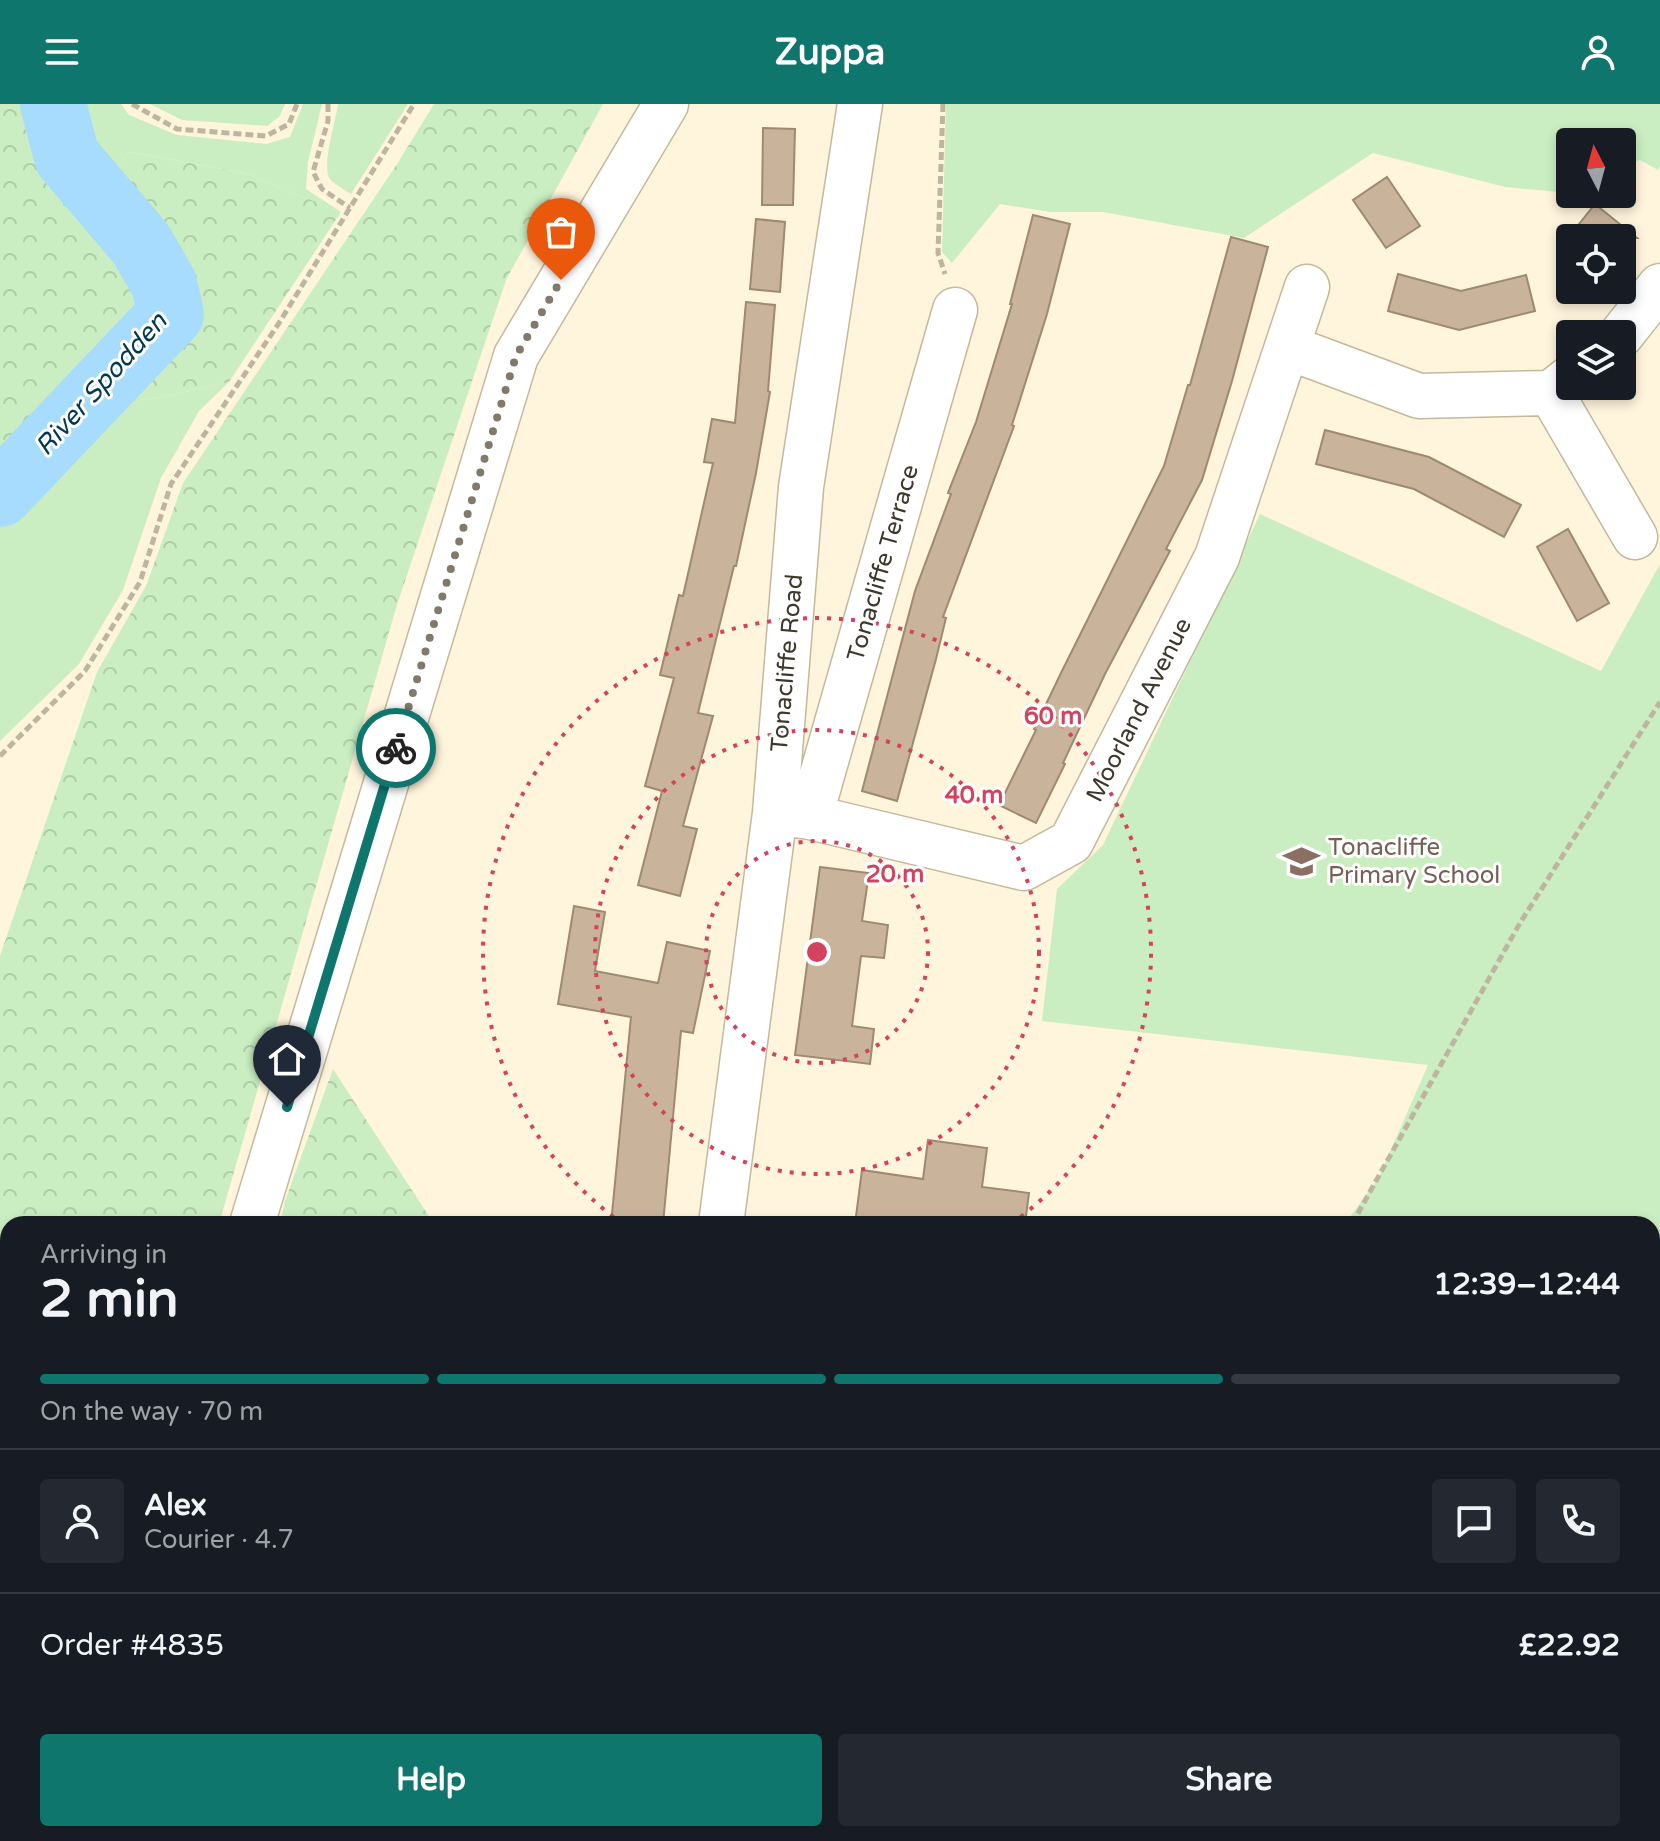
<!DOCTYPE html>
<html lang="en">
<head>
<meta charset="utf-8">
<style>
	:root { --surface:#171b24; --page:#242831; --text:#f1f3f6; --muted:#9ea1a6; --line:#363941; --accent:#0f766e }
	body { margin:0; font-family:"Varela Round",sans-serif; background:var(--page); color:var(--text); height:100vh; display:flex; flex-direction:column; font-size:30px; white-space:nowrap }
	* { box-sizing:border-box; margin:0 }
	p { font-size:26px; color:var(--muted) }
	.icon { flex:none; width:44px; height:44px; fill:none; stroke:currentColor; stroke-width:2; stroke-linecap:round; stroke-linejoin:round }
	.map { position:relative; flex:1; overflow:hidden }
	.side { position:absolute; left:0px; top:1112px; width:1660px; height:626px; display:flex; flex-direction:column; background:var(--surface); border-radius:24px 24px 0 0; box-shadow:0 4px 12px #0003 }
	.side>* { flex:none }
	.needle { width:52px; rotate:354deg }
	.buttons { position:absolute; left:1556px; top:24px; display:grid; gap:16px }
	.buttons a { display:grid; place-items:center; width:80px; height:80px; border-radius:8px; background:var(--surface); box-shadow:0 4px 12px #0003; font-size:40px }
	.pin { position:absolute; display:grid; place-items:center; width:68px; height:68px; color:#fff; margin:-82px -34px; border-radius:50% 50% 50% 0; rotate:-45deg; box-shadow:0 0 8px #0007 }
	.pin .icon { rotate:45deg }
	.courier { position:absolute; display:grid; place-items:center; width:80px; height:80px; margin:-40px; border:6px solid #0f766e; border-radius:50%; background:#fff; color:#222; box-shadow:0 2px 10px #0007 }
	.overview em { font-style:normal; font-weight:700 }
	.overview div { display:flex; flex-direction:column-reverse }
	.overview { display:flex; align-items:center; justify-content:space-between; height:136px; padding:0 40px }
	h1 { font-size:52px; font-weight:700; line-height:60px }
	.bar { display:grid; grid-template-columns:repeat(4,1fr); gap:12px 8px; align-content:center; height:96px; padding:0 40px }
	.bar i { height:10px; border-radius:6px; background:var(--line) }
	.bar .on { background:var(--accent) }
	.bar p { grid-column:span 4 }
	.line { display:flex; align-items:center; gap:20px; padding:0 40px; border-top:2px solid var(--line) }
	.line div { flex:1 }
	.round { display:grid; place-items:center; flex:none; width:84px; height:84px; border-radius:8px; background:var(--page) }
	.cta { display:flex; gap:16px; margin-top:auto; padding:16px 40px }
	.cta a { flex:1; height:92px; border-radius:8px; background:var(--accent); color:#fff; font-size:32px; font-weight:700; line-height:92px; text-align:center }
	.cta a+a { background:var(--page); color:var(--text) }
	header { display:flex; justify-content:space-between; align-items:center; height:104px; padding:0 40px; background:var(--accent); color:#fff; font-size:36px; font-weight:700 }
	.map>svg:first-child { display:block }
	.green { fill:#caeec2 }
	.forest { fill:url(#forest-crowns) }
	.lines { fill:none; stroke-linecap:round; stroke-linejoin:round }
	.river { stroke:#a8dcfe; stroke-width:66 }
	.building { fill:#c9b39b; stroke:#9e8971; stroke-width:2 }
	.minor-casing { stroke:#c5b89b; stroke-width:47 }
	.primary-casing { stroke:#c5b89b; stroke-width:47 }
	.path { stroke:#beb5a1; stroke-width:5; stroke-dasharray:8 4; stroke-linecap:butt }
	.minor { stroke:#fff; stroke-width:44 }
	.primary { stroke:#fff; stroke-width:44 }
	.done { stroke:#817a6a; stroke-width:8; stroke-dasharray:0 14.4 }
	.route { stroke:#0f766e; stroke-width:10 }
	.ring { fill:none; stroke:#d3435d; stroke-width:4; stroke-dasharray:4 8 }
	.labels { text-anchor:middle; dominant-baseline:central; stroke-width:6; stroke-linejoin:round; paint-order:stroke }
	.street-label { font-size:24px; fill:#3d382c; stroke:#fff }
	.education-label { font-size:24px; fill:#785e54; stroke:#fff; text-anchor:start }
	.water-label { font-size:26px; font-style:italic; fill:#003752; stroke:#fff }
	.centre { fill:#d3435d; stroke:#fff; stroke-width:4 }
	.ring-label { font-size:24px; text-anchor:middle; font-weight:bold; fill:#d3435d; stroke:#fff; stroke-width:6; stroke-linejoin:round; paint-order:stroke }
</style>
</head>
<body>
<header><svg class="icon" aria-label="menu" viewBox="0 0 24 24"><path d="M4 6h16M4 12h16M4 18h16"/></svg>Zuppa<svg class="icon" aria-label="person" viewBox="0 0 24 24"><circle cx="12" cy="8" r="4"/><path d="M4 21q1-7 8-7t8 7"/></svg></header>
<div class="map">
<svg width="1660" height="1737" viewBox="0 0 1660 1737">
	<defs>
		<pattern id="forest-crowns" width="20" height="18" patternUnits="userSpaceOnUse" patternTransform="scale(2)"><rect width="20" height="18" fill="#caeec2"/><path d="M2 6a3 3 0 1 1 6 0M12 15a3 3 0 1 1 6 0" fill="none" stroke="#aecda7"/></pattern>
	</defs>
	<rect width="100%" height="100%" fill="#fff4dc"/>
	<path class="green" d="M63,0h58l8,11 48,20 89,9 24,-7 13,-33h19l-14,58 -2,27 35,23 -97,-39 -114,-21 -29,32 -31,-33z
		M150,0h135l-5,12 -13,10 -85,-6z
		M338,0h70l-57,90c-6,-4 -16,-9 -21,-15 -9,-13 6,-58 8,-75z
		M946,0h714v62l-2,4 -18,-10 -18,5v-23h-52v51l-65,-6 -132,-34 -129,85 -141,-26h-53l-50,-8 -48,59 -10,-11z
		M229,278l-30,29 -38,67 -38,112 -44,74 -79,77v-218l74,-79 42,-41 46,-6z
		M1260,410l341,157 59,-107v704l-8,-2v-42h-307l34,-47 49,-112 -386,-44 15,-132 46,-44z
		M1548,1730h104l8,1v6h-112z"/>
	<path class="forest" d="M0,0h33l17,73 86,84 10,38 -48,48 -98,110z
		M434,0h169l-97,176 -110,328 -177,616h-211v610h20l-2,7h-26v-885l97,-284 49,-86 37,-103 216,-322z
		M130,48l114,21 97,39 -112,170 -67,15 -46,6 61,-84 -5,-38 -24,-43 -47,-54z
		M333,965l101,155h-154l5,-23z
		M46,1730h151l2,7h-156z"/>
	<g class="lines">
		<path class="river" d="M0,390l171,-180 -7,-30 -23,-40 -74,-87 -14,-53"/>
	</g>
	<path class="building" d="M763,24l32,1 -2,76h-31z
		M1387,73l33,49 -34,22 -33,-48z
		M1595,100l42,34h-69z
		M1033,111l37,9 -23,90 -35,111 2,1 -71,191 3,1 -10,41 -39,142 -35,-10 53,-200 36,-97 -3,-1 28,-71 36,-118h-2z
		M756,115l29,3 -5,70 -30,-3z
		M1231,133l37,10 -36,134 -30,99 -36,69 4,2 -65,123 -42,89 2,1 -29,59 -37,-18 37,-75 -2,-1 27,-56 103,-207 24,-81h2z
		M1398,170l63,17 65,-16 9,36 -76,19 -71,-19z
		M746,198l29,3 -7,86 2,1 -14,81 -20,93h-2l-36,147 15,3 -30,110 14,3 -17,67 -42,-11 24,-94 -17,-5 29,-108 -14,-3 19,-80 4,1 30,-133 -9,-1 8,-43 23,4z
		M1325,326l104,27 92,48 -17,32 -90,-48 -98,-25z
		M1568,425l41,74 -32,18 -40,-74z
		M820,763l49,6 -7,48 26,4 -4,33 -23,-2 -9,70 22,3 -4,35 -75,-9z
		M574,802l31,6 -10,59 63,12 9,-41 43,9 -17,82 -12,-2 -18,193h-52l20,-207 -73,-13z
		M928,1036l59,8 -5,39 47,6 -4,31h-170l7,-54 61,9z"/>
	<g class="lines">
		<defs>
			<path id="minor" d="M1622,230l38,-48
				M1287,243l132,49 132,-3 19,-15
				M1551,289l84,144
				M775,709l35,4 214,51 47,-26 146,-285 90,-270
				M810,713l145,-507
				M721,1120l54,-411 26,-326 59,-383
				M1652,1476l8,-23
				M1652,1515l8,4
				M687,1737v-7
				M1396,1737l1,-7"/>
			<path id="primary" d="M252,1120l264,-868 150,-252
				M240,1730l1,7"/>
		</defs>
		<use href="#minor" class="minor-casing"/>
		<use href="#primary" class="primary-casing"/>
		<path class="path" d="M132,0l45,25 89,7 23,-12 8,-20
			M328,0v17l-15,51 9,17 28,19
			M943,0l-5,149 7,21
			M0,652l85,-85 55,-89 31,-98 108,-161 135,-219
			M1352,1120l168,-301 140,-221
			M35,1737l3,-7"/>
		<use href="#minor" class="minor"/>
		<use href="#primary" class="primary"/>
	</g>
	<g class="lines">
		<path class="done" d="M396,644l120,-392 45,-76"/>
		<path class="route" d="M287,1003l109,-359"/>
	</g>
	<g class="ring">
		<circle cx="817" cy="848" r="111"/>
		<circle cx="817" cy="848" r="222"/>
		<path d="M623 1120A334 334 0 1 1 1011 1120"/>
	</g>
	<defs>
		<symbol id="school-bare" viewBox="-9 -9 18 18"><path d="M0-5L7-2L0 1L-7-2ZM-4 1L0 2.5L4 1V4Q0 6-4 4Z" fill="#8d6e63" stroke="#fff" stroke-width="2.5" paint-order="stroke"/></symbol>
	</defs>
	<g fill-rule="evenodd">
		<use href="#school-bare" x="1276" y="732" width="51" height="51"/>
	</g>
	<g class="labels">
		<g class="street-label">
			<text transform="translate(883 459) rotate(-74)">Tonacliffe Terrace</text>
			<text transform="translate(787 559) rotate(-85)">Tonacliffe Road</text>
			<text transform="translate(1139 606) rotate(-63)">Moorland Avenue</text>
		</g>
		<g class="education-label">
			<text x="1328" y="743">Tonacliffe<tspan x="1328" dy="28">Primary School</tspan></text>
		</g>
		<g class="water-label">
			<text transform="translate(101 280) rotate(-48)">River Spodden</text>
		</g>
	</g>
	<circle cx="817" cy="848" r="12" class="centre"/>
	<g class="ring-label">
		<text x="1053" y="620">60 m</text>
		<text x="974" y="699">40 m</text>
		<text x="895" y="778">20 m</text>
	</g>
</svg>
<div class="buttons">
<a><svg class="needle" viewBox="-14 -14 28 28"><path d="M0-13l5 13h-10z" fill="#e53935"/><path d="M0 13l5-13h-10z" fill="#9ea1a6"/></svg></a>
<a><svg class="icon" aria-label="locate" viewBox="0 0 24 24"><circle cx="12" cy="12" r="6"/><path d="M12 2v4M12 18v4M2 12h4M18 12h4"/></svg></a>
<a><svg class="icon" aria-label="layers" viewBox="0 0 24 24"><path d="M12 4l9 5-9 5-9-5zM3 14l9 5 9-5"/></svg></a>
</div>
<div class="pin" style="left:561px;top:176px;background:#ea580c"><svg class="icon" aria-label="bag" viewBox="0 0 24 24"><path d="M5 8h14l-1 12H6zM9 8a3 3 0 0 1 6 0"/></svg></div>
<div class="pin" style="left:287px;top:1003px;background:#1f2937"><svg class="icon" aria-label="home" viewBox="0 0 24 24"><path d="M3 11l9-7 9 7M6 9v11h12V9"/></svg></div>
<div class="courier" style="left:396px;top:644px"><svg class="icon" aria-label="bike" viewBox="0 0 24 24"><circle cx="6" cy="16" r="4"/><circle cx="18" cy="16" r="4"/><path d="M6 16l4-8h5l3 8M10 8l3 8H6M13 5h3"/></svg></div>
<section class="side">
<div class="overview"><div><h1>2 min</h1><p>Arriving in</p></div><em>12:39–12:44</em></div>
<div class="bar"><i class="on"></i><i class="on"></i><i class="on"></i><i></i><p>On the way · 70 m</p></div>
<div class="line" style="height:144px"><a class="round"><svg class="icon" aria-label="person" viewBox="0 0 24 24"><circle cx="12" cy="8" r="4"/><path d="M4 21q1-7 8-7t8 7"/></svg></a><div><b>Alex</b><p>Courier · 4.7</p></div><a class="round"><svg class="icon" aria-label="chat" viewBox="0 0 24 24"><path d="M4 5h16v11H9l-5 4z"/></svg></a><a class="round"><svg class="icon" aria-label="phone" viewBox="0 0 24 24"><path d="M5 4h4l2 5-3 2q2 4 5 5l2-3 5 2v4C11 20 4 13 5 4z"/></svg></a></div>
<div class="line" style="height:104px"><div>Order #4835</div><b>£22.92</b></div>
<div class="cta"><a>Help</a><a>Share</a></div>
</section>
</div>
</body>
</html>
